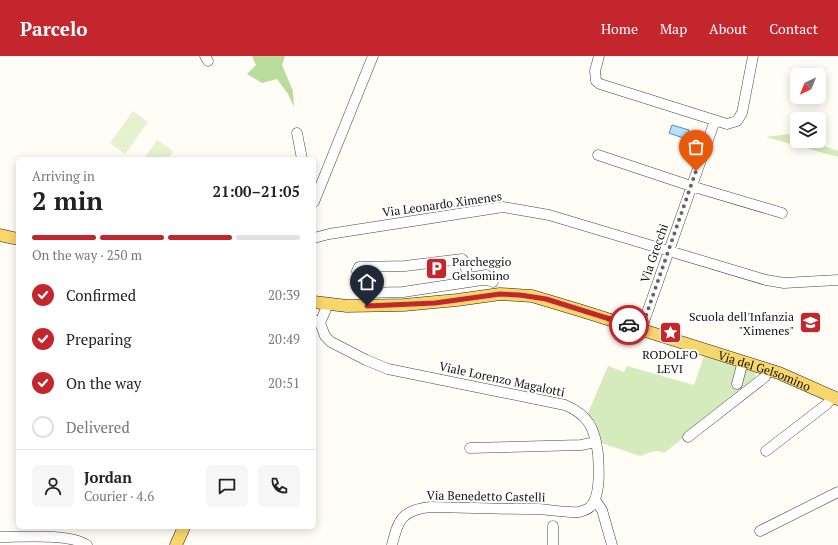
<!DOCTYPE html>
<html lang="en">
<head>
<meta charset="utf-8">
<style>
	:root { --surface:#fff; --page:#f6f6f6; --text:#222; --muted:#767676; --line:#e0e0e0; --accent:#c4262e }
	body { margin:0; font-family:"PT Serif",serif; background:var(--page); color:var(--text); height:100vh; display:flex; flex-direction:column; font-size:15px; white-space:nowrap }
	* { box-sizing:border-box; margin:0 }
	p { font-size:13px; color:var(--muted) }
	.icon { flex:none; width:22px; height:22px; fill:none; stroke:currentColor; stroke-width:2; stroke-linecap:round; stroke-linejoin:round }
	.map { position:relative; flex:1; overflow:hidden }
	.side { position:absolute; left:16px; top:101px; width:300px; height:372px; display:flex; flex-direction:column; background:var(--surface); border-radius:6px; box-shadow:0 2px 10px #0003 }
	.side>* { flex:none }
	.needle { width:26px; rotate:223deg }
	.tools { position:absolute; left:790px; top:12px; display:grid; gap:8px }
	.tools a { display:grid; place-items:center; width:36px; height:36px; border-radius:6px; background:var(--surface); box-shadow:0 2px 10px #0003; font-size:20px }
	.pin { position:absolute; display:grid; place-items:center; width:34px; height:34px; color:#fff; margin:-41px -17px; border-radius:50% 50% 50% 0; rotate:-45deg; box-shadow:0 0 4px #0007 }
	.pin .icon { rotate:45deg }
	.courier { position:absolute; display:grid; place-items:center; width:40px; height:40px; margin:-20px; border:3px solid #c4262e; border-radius:50%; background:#fff; color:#222; box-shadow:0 1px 5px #0007 }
	.overview em { font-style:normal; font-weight:600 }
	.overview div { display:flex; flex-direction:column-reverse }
	.overview { display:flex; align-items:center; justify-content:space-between; height:68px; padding:0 16px }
	h1 { font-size:26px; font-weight:600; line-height:30px }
	.bar { display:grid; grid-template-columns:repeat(4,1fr); gap:6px 4px; align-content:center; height:48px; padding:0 16px }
	.bar i { height:5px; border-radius:3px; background:var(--line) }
	.bar .on { background:var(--accent) }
	.bar p { grid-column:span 4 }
	.line { display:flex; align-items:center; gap:10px; padding:0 16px; border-top:1px solid var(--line) }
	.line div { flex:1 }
	.round { display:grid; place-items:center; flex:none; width:42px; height:42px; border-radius:6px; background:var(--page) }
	ol { padding:0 16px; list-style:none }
	li { display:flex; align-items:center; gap:12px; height:44px }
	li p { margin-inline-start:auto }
	li .icon { padding:4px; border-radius:50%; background:var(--accent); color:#fff; stroke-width:4 }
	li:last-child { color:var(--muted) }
	li i { width:22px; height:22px; border:2px solid var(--line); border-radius:50% }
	header { display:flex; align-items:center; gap:24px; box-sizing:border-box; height:56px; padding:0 20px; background:var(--accent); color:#fff }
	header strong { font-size:19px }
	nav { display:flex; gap:22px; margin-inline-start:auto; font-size:14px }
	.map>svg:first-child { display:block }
	.green { fill:#d5ebbd }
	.forest { fill:#b9dc9c }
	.pitch { fill:#e6f2cf }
	.water { fill:#b9e0f7; stroke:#3f96cf }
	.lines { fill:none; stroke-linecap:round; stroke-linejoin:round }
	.minor-casing { stroke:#444; stroke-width:11 }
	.major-casing { stroke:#222; stroke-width:13 }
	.minor { stroke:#fff; stroke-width:10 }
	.major { stroke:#f9d66b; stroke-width:12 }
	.done { stroke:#646461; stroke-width:4; stroke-dasharray:0 7.2 }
	.route { stroke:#c4262e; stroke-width:5 }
	.labels { text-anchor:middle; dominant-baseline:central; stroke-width:4; stroke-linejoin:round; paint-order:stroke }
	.street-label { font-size:12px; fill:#111; stroke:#fff }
	.poi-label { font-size:12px; fill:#111; stroke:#fff; text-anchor:start }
</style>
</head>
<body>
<header>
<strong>Parcelo</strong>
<nav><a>Home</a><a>Map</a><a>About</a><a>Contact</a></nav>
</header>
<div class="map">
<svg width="838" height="489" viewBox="0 0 838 489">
	<rect width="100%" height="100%" fill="#fffdf5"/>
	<path class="green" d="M788,78l9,3v4h12l29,10v6l-72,-20z
		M704,300l53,16 -4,11 -89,70 -6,-2 -7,1 -11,4 -42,-14c3,-12 -2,-20 -10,-29l20,-47 16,6 3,-6 67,19z"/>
	<path class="forest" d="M252,0h33l-3,9 11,26 1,16 -6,-13 -11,-15 -15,4 -15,-9 9,-9z"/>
	<path class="pitch" d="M133,55l15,11 -23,32 -15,-11z
		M157,84l16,11 -5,8h-24z"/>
	<path class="water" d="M672,69l17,5 -3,9 -17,-6z"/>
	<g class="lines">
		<defs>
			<path id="minor" d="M205,0l3,5
				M599,0l-4,15 1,10 4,3 127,40 10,-3 5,-8 11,-57
				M297,77l5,26
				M598,99l93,31 91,27
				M314,146l59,-146
				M314,182l15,-4 174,-27 46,8 217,65 18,3 54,-3
				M462,203l2,2 4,16 1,1 17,-3 7,7 -5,-2h-6l-79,12 -40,1 -3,-2 -3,-20 2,-4 46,-1z
				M314,264l6,3 5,13 6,6 35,18 22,9 177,36c24,10 30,24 33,49 1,14 3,43 -8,53 -3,3 -8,4 -11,5 -13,1 -27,-2 -40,-3 -36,0 -73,-1 -109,-2 -28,3 -32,13 -38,38
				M320,267l8,-19
				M641,274l72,-204
				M737,328l6,-23
				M688,381l77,-60 3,-7
				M470,392l111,-3 15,-3
				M766,395l61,-47 6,-8
				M595,444l7,10 10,35
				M553,470v19
				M760,475l78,-39
				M0,481c22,0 69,-4 87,8"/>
			<g id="major">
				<path d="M0,179l18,4"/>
				<path id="s1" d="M314,246l33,4 57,-1 53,-5 43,-6 32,2 50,15 197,62 59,26"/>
				<path d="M176,489l8,-18"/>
			</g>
		</defs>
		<use href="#minor" class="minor-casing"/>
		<use href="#major" class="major-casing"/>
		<use href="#minor" class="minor"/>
		<use href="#major" class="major"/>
	</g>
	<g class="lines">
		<path class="done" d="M629,269l12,5 55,-159"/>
		<path class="route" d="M367,250l68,-3 65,-9 20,1 26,4 83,26"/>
	</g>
	<defs>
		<symbol id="parking-square" viewBox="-11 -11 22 22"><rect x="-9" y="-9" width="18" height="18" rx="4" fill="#c4262e" stroke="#fff"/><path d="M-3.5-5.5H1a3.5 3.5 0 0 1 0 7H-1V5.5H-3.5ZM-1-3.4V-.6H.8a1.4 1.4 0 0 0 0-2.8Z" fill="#fff"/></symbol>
		<symbol id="school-square" viewBox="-11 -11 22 22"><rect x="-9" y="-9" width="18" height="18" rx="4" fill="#c4262e" stroke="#fff"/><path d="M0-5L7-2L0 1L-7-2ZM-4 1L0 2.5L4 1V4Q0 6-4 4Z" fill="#fff"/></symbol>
		<symbol id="sight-square" viewBox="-11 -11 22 22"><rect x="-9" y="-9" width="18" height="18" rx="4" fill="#c4262e" stroke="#fff"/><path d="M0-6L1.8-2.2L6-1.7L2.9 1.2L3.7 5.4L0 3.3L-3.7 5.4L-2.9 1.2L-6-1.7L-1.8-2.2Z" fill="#fff"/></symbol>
	</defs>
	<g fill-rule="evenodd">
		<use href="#parking-square" x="424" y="200" width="25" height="25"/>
		<use href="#school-square" x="798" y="254" width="25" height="25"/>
		<use href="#sight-square" x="658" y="264" width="25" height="25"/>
	</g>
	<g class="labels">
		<g class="street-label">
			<text transform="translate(442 148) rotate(-8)">Via Leonardo Ximenes</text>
			<text transform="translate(654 197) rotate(-71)">Via Grecchi</text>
			<text stroke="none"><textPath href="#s1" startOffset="463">Via del Gelsomino</textPath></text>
			<text transform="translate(502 323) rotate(12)">Viale Lorenzo Magalotti</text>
			<text transform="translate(486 440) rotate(1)">Via Benedetto Castelli</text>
		</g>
		<g class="poi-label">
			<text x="452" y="205">Parcheggio<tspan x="452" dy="14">Gelsomino</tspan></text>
			<text x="794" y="260" text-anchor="end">Scuola dell'Infanzia<tspan x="794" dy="14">"Ximenes"</tspan></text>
			<text x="670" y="298" text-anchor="middle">RODOLFO<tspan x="670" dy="14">LEVI</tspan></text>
		</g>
	</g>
</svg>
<div class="tools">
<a><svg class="needle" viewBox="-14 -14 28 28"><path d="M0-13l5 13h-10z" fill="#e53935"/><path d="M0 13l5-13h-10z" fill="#767676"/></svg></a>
<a><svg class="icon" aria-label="layers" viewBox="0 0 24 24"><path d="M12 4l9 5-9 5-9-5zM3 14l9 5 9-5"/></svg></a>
</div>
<div class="pin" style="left:696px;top:115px;background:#ea580c"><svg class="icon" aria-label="bag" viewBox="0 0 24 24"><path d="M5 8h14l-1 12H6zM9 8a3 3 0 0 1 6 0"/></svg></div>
<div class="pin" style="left:367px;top:250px;background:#1f2937"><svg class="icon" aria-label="home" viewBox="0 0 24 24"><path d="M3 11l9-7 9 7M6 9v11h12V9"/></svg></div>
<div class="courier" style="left:629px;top:269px"><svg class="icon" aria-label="car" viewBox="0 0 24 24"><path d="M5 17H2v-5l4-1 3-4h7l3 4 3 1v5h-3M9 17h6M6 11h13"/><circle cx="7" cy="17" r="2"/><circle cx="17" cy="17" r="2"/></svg></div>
<section class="side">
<div class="overview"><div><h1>2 min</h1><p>Arriving in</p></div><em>21:00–21:05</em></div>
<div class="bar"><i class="on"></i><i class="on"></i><i class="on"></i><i></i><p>On the way · 250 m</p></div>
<ol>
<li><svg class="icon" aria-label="check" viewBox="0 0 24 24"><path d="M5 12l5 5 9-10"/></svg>Confirmed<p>20:39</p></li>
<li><svg class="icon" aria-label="check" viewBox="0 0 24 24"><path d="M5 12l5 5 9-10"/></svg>Preparing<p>20:49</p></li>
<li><svg class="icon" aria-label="check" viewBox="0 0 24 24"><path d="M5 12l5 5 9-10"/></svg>On the way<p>20:51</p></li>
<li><i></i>Delivered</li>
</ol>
<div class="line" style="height:72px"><a class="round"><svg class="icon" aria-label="person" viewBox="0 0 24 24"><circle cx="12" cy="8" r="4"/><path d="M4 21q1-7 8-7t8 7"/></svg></a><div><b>Jordan</b><p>Courier · 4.6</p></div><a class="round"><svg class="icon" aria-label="chat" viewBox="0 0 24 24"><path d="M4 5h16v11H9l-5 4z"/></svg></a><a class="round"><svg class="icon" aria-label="phone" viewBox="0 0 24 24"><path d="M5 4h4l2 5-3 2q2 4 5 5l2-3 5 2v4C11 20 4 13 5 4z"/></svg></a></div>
</section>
</div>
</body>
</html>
